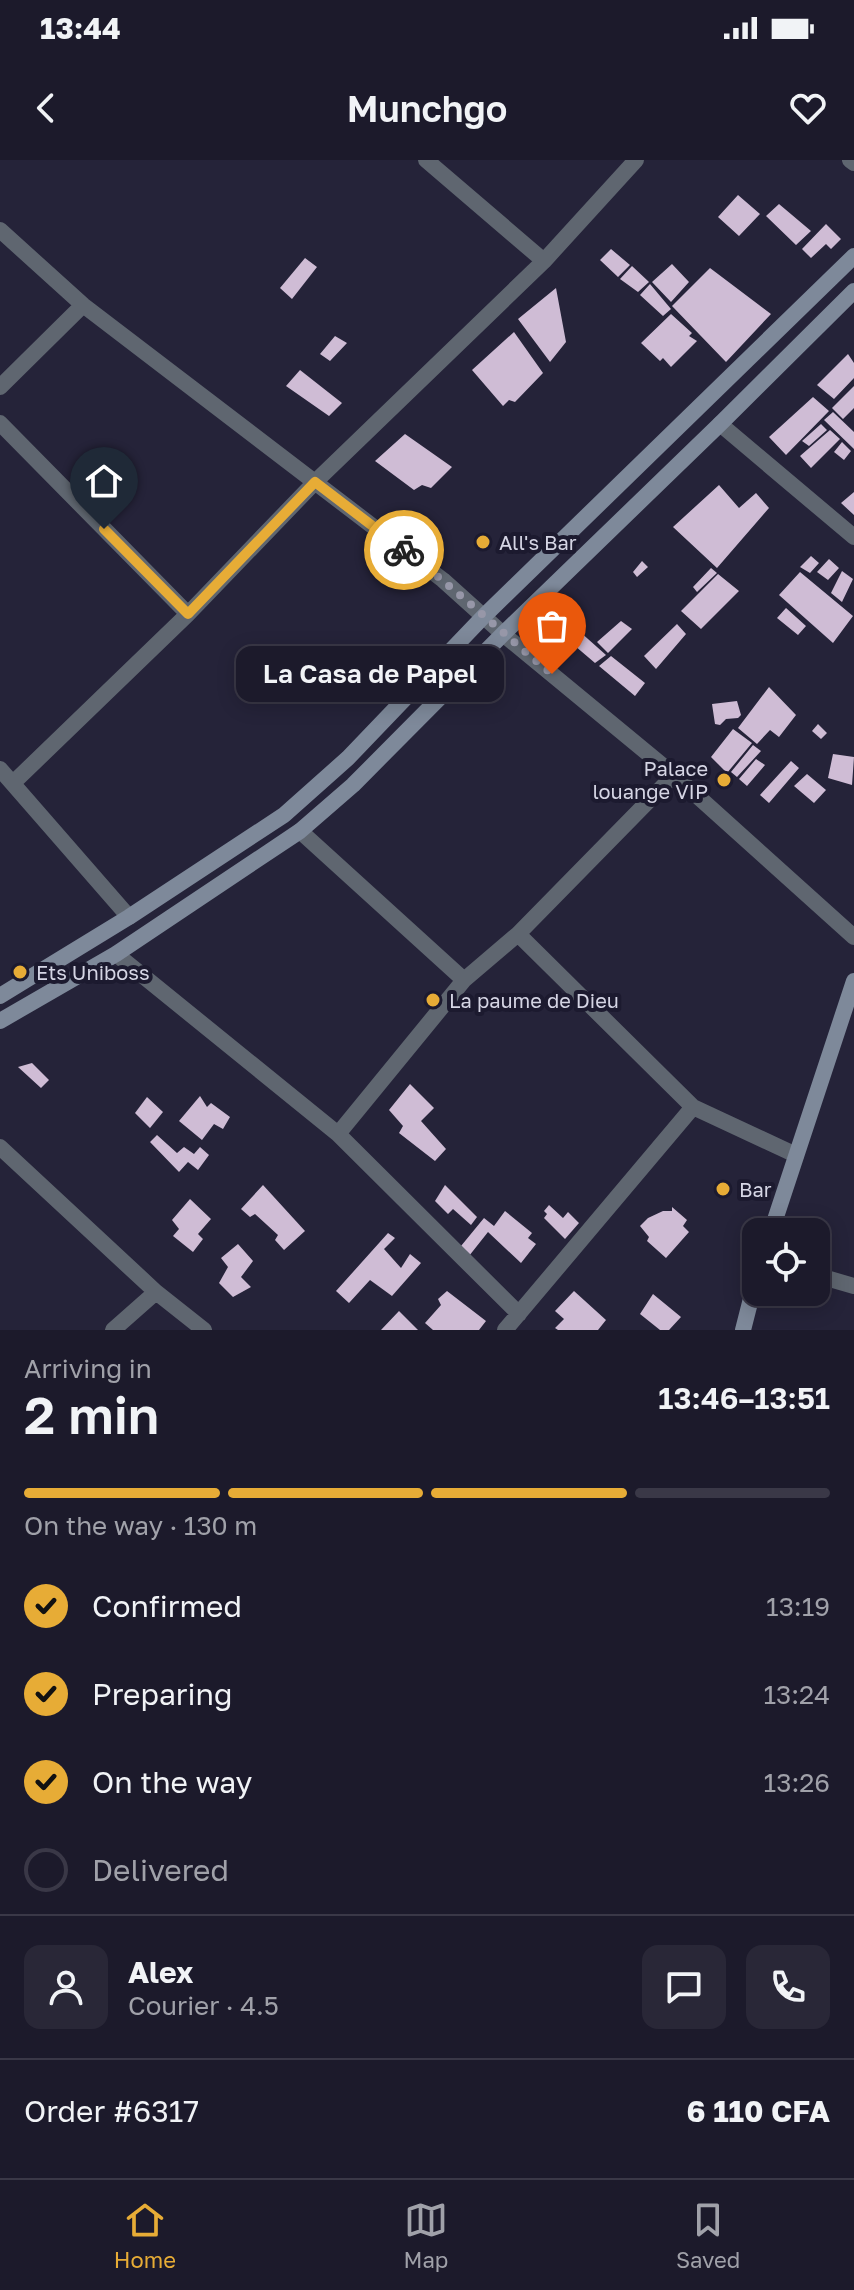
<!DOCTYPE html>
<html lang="en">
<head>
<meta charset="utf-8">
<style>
	:root { --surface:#1c1a2b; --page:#292737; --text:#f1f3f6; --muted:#a0a1a9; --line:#3a3847; --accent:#e7ac36 }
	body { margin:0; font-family:"Golos Text",sans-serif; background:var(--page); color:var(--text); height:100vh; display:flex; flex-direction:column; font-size:30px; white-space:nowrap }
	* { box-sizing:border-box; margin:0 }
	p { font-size:26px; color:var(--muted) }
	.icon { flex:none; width:44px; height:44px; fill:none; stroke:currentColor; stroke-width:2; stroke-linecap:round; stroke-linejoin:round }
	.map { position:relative; height:1170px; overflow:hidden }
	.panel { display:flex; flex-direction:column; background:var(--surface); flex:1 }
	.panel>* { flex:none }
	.tools { position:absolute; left:742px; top:1058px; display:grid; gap:16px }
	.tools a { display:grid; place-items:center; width:88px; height:88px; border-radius:16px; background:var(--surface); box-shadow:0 4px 20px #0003,0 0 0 2px var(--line); font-size:40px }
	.pin { position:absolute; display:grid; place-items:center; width:68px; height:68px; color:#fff; margin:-82px -34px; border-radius:50% 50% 50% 0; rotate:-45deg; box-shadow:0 0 8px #0007 }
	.pin .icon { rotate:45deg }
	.courier { position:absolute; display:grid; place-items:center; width:80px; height:80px; margin:-40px; border:6px solid #e7ac36; border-radius:50%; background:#fff; color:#222; box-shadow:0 2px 10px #0007 }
	.bubble { position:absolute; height:56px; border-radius:16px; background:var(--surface); box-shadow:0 4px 20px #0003,0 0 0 2px var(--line); font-size:26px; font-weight:600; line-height:56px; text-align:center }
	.summary em { font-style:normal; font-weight:600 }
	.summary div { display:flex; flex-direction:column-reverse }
	.summary { display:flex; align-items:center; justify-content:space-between; height:136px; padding:0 24px }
	h1 { font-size:52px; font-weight:600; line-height:60px }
	.bar { display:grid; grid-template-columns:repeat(4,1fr); gap:12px 8px; align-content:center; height:96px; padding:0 24px }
	.bar i { height:10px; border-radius:6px; background:var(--line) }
	.bar .on { background:var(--accent) }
	.bar p { grid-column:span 4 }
	.line { display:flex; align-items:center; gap:20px; padding:0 24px; border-top:2px solid var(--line) }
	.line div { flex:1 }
	.round { display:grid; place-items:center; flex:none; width:84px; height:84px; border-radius:16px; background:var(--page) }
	ol { padding:0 24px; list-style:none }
	li { display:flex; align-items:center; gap:24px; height:88px }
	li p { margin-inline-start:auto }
	li .icon { padding:8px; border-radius:50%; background:var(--accent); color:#111; stroke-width:4 }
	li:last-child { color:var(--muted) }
	li i { width:44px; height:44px; border:4px solid var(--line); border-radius:50% }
	.status { display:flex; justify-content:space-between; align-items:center; height:56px; padding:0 40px; background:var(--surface); direction:ltr }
	.status svg { height:22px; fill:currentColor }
	header { display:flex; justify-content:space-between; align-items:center; height:104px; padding:0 24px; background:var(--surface); font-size:36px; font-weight:600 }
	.tabs { display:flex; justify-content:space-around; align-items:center; height:112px; border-top:2px solid var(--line); background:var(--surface); font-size:22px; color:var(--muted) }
	.tabs a { display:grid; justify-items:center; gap:4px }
	.tabs .on { color:var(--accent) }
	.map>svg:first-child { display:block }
	.building { fill:#cfbcd5 }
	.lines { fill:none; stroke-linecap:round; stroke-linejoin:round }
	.street { stroke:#5f6670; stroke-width:16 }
	.secondary { stroke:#7e899a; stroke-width:16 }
	.done { stroke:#9797a8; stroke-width:8; stroke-dasharray:0 14.4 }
	.route { stroke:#e7ac36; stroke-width:10 }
	.poi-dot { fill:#e7ac36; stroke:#1c1a2f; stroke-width:3 }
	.labels { text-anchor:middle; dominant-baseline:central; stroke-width:8; stroke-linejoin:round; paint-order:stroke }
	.poi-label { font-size:20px; fill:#d5d5e4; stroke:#1c1a2f; text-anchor:start }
</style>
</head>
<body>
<div class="status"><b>13:44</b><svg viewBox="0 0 49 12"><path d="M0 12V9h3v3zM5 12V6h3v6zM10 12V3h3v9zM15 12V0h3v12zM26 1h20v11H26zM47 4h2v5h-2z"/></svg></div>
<header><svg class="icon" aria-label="back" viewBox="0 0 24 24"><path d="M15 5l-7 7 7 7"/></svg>Munchgo<svg class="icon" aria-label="heart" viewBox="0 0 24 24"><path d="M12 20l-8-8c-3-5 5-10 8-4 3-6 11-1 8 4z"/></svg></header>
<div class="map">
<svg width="854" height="1170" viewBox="0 0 854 1170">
	<rect width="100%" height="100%" fill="#252339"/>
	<path class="building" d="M738,35l22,19 -21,22 -21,-19z
		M779,44l32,27 -15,14 -30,-29z
		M826,64l15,15 -10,10 -5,-5 -15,14 -9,-9z
		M611,89l19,16 -12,12 -18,-17z
		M305,98l12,9 -25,32 -12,-11z
		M672,104l17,18 -18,20 -19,-20z
		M632,106l17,16 -11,10 -18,-13z
		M710,108l61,46 -45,48 -54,-56z
		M650,124l21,25 -8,7 -23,-21z
		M556,128l10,54 -16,20 -32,-43z
		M671,154l21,19 -3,3 8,5 -26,26 -8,-9 -3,3 -19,-18z
		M514,172l29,41 -28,29 -6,-2 -6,6 -31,-36z
		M335,176l12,7 -17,18 -10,-7z
		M848,194l6,9v15l-20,21 -17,-14z
		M300,210l42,33 -13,13 -43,-30z
		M854,226v22l-11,11 -11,-11z
		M813,237l16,14 -43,44 -17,-18z
		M833,252l21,20v17l-30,-29z
		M821,264l6,6 -18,16 -7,-5z
		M830,270l10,9 -29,29 -11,-12z
		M405,274l47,33 -21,21 -9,-3 -8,5 -39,-29z
		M842,282l9,9 -7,9 -10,-8z
		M719,325l20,23 17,-15 13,15 -52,60 -44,-41z
		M854,332v23l-13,-12z
		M811,396l8,7 -9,10 -10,-6z
		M829,399l10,9 -11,12 -11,-8z
		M642,401l6,6 -11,10 -4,-5z
		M711,408l6,5 -20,19 -4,-5z
		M842,411l11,8 -11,23 -11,-9z
		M800,412l53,44 -20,27 -54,-48z
		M718,414l21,17 -38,38 -20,-18z
		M786,448l20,18 -8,9 -21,-17z
		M621,461l11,8 -24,24 -11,-11z
		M677,464l9,10 -30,35 -12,-13z
		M579,471l27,24 -11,8 -27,-23z
		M611,496l34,27 -10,13 -36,-30z
		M769,527l27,28 -17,22 -9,-7 -13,14 -19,-16z
		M737,541l4,14 -3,3 -12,1 -6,6 -5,-1 -3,-20z
		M818,564l9,9 -6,6 -9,-8z
		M733,569l19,14 -25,30 -16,-16z
		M753,585l8,6 -24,26 -6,-5z
		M833,594l21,3 -2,28 -24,-7z
		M756,599l9,6 -18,21 -8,-7z
		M791,601l8,7 -30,35 -9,-8z
		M807,614l19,16 -12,13 -20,-17z
		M32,903l17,17 -8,8 -23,-21z
		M410,924l24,24 -13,13 25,28 -11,12 -36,-28 4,-7 -14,-16z
		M200,936l7,11 4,-4 19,14 -7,12 -9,-5 -12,16 -23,-19z
		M147,937l16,15 -13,16 -15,-15z
		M157,975l20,18 7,-6 10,7 6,-7 9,8 -11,15 -10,-8 -9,10 -29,-30z
		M263,1025l42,46 -21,19 -9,-10 3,-5 -23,-21 -5,3 -9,-8z
		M445,1025l32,32 -6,8 -18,-16 -5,5 -13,-13z
		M190,1039l21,20 -13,15 5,5 -10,13 -20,-16 6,-7 -7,-9z
		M549,1045l14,13 5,-6 11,11 -14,16 -21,-21 3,-4 -3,-3z
		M672,1047l15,13 -4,6 6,6 -23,26 -19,-17 2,-4 -9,-11 8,-8 15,-7h9z
		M505,1051l27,22 -4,5 8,6 -15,19 -33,-31 -19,24 -8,-10 23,-28 10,8z
		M388,1073l7,5 -11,11 17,19 9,-14 11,9 -29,33 -22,-16 -21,23 -13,-12z
		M238,1084l15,17 -12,16 10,10 -18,10 -14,-14 9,-16 -7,-9z
		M447,1131l39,30 -7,9h-46l-8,-7 16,-18 -3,-6z
		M574,1131l32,29 -8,10h-40l-3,-2 9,-9 -9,-8z
		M653,1134l28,23 -12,13h-9l-20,-16z
		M399,1151l19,19h-37z"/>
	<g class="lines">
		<path class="street" d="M426,0l118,101
			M850,0l4,3
			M0,70l83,75 360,275 60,54 171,141 180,162
			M0,227l83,-82
			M0,263l188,191
			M720,264l134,113
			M0,609l129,148
			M13,623l175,-169 127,-132 229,-221 92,-101
			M300,671l164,149
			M518,774l175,173
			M116,794l222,180 181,180
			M338,974l126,-154 54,-46 156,-159
			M0,987l156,145 48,38
			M816,1115l38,11
			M113,1170l43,-38
			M505,1170l188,-223 103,48"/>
		<path class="secondary" d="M0,836l129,-79 155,-102 64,-57 136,-142 370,-360
			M0,861l116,-67 184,-123 53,-46 150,-151 217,-210 134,-133
			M771,1072l83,-251
			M743,1170l13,-51"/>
	</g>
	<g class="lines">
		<path class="done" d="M404,390c52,39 98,83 148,124"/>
		<path class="route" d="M104,369l84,85 127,-132 89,68"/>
	</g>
	<g class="poi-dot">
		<circle cx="483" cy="382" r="8"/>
		<circle cx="724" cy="620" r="8"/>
		<circle cx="20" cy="812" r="8"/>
		<circle cx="433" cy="840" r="8"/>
		<circle cx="723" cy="1029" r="8"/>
	</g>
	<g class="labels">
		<g class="poi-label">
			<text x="499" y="382">All's Bar</text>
			<text x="708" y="608" text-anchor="end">Palace<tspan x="708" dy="23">louange VIP</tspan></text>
			<text x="36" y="812">Ets Uniboss</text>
			<text x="449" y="840">La paume de Dieu</text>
			<text x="739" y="1029">Bar</text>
		</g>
	</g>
</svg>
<div class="tools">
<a><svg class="icon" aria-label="locate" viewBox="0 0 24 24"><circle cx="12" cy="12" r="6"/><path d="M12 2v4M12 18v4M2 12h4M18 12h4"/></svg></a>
</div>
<div class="pin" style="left:552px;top:514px;background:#ea580c"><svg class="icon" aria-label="bag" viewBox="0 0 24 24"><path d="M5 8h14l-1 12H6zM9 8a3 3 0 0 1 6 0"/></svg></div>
<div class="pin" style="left:104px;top:369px;background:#1f2937"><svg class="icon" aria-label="home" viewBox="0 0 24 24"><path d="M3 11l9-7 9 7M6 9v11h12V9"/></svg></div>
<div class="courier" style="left:404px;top:390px"><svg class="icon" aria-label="bike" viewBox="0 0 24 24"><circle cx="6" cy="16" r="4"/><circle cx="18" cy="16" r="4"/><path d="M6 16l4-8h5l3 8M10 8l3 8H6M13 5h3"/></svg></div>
<div class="bubble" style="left:236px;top:486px;width:268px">La Casa de Papel</div>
</div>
<section class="panel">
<div class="summary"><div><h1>2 min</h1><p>Arriving in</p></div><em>13:46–13:51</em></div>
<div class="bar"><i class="on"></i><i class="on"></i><i class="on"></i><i></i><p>On the way · 130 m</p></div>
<ol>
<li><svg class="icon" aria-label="check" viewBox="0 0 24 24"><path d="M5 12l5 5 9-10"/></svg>Confirmed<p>13:19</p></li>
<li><svg class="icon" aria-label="check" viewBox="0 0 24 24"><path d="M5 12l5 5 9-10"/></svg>Preparing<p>13:24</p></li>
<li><svg class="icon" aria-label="check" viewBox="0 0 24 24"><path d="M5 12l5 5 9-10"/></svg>On the way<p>13:26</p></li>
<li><i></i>Delivered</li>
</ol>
<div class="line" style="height:144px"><a class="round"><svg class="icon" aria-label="person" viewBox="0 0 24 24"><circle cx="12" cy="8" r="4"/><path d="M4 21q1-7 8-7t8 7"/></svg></a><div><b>Alex</b><p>Courier · 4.5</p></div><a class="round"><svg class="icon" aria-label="chat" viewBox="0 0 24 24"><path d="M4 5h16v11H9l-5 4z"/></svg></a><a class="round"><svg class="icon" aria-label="phone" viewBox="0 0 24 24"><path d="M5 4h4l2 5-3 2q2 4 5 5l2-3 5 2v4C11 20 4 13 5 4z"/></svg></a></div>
<div class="line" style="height:104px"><div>Order #6317</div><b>6 110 CFA</b></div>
</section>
<nav class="tabs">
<a class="on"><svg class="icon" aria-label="home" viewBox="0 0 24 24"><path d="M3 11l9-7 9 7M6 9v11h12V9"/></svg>Home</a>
<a><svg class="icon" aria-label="map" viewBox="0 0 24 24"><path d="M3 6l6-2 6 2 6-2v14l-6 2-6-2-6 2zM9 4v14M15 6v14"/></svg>Map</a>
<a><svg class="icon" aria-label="saved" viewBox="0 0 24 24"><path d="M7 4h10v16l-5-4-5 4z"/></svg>Saved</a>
</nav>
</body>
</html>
